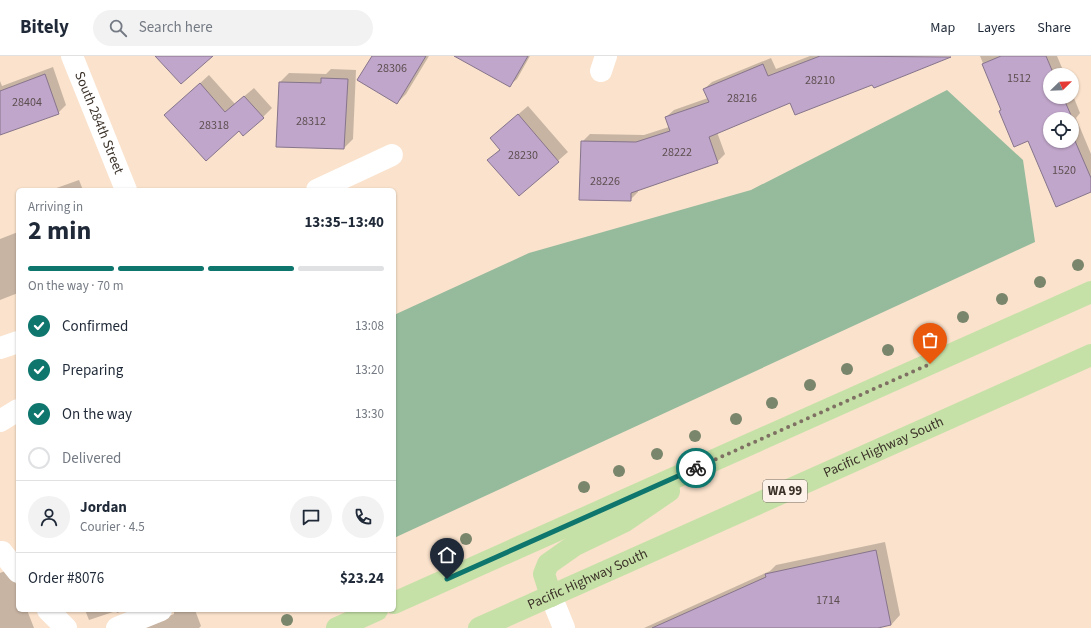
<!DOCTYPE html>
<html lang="en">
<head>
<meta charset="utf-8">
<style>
	:root { --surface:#fff; --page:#f2f2f3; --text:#1f2937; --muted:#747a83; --line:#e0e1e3; --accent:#0f766e }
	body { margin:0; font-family:"Source Sans 3",sans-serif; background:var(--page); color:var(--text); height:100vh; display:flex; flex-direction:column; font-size:15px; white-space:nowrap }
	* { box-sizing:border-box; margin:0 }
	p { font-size:13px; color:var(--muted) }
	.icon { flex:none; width:22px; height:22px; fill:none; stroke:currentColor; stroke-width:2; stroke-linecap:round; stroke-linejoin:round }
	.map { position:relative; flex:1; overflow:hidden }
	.sheet { position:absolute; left:16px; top:132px; width:380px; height:424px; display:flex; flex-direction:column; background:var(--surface); border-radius:6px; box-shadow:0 1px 3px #0004 }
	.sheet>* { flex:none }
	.needle { width:26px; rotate:67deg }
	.controls { position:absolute; left:1043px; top:12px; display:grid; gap:8px }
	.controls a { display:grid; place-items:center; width:36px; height:36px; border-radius:50%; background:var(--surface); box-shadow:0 1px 3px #0004; font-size:20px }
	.pin { position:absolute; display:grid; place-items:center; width:34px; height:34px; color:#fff; margin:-41px -17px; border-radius:50% 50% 50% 0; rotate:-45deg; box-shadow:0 0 4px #0007 }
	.pin .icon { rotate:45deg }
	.courier { position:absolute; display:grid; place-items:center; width:40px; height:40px; margin:-20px; border:3px solid #0f766e; border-radius:50%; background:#fff; color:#222; box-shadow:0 1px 5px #0007 }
	.headline em { font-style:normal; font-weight:700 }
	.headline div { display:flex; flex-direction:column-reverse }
	.headline { display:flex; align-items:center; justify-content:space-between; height:68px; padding:0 12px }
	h1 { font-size:26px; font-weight:700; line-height:30px }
	.bar { display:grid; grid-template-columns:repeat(4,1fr); gap:6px 4px; align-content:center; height:48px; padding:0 12px }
	.bar i { height:5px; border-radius:3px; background:var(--line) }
	.bar .selected { background:var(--accent) }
	.bar p { grid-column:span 4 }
	.line { display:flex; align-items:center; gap:10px; padding:0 12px; border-top:1px solid var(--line) }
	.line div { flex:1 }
	.round { display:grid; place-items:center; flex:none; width:42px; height:42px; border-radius:21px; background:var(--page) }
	ol { padding:0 12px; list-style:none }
	li { display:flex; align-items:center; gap:12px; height:44px }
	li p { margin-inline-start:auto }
	li .icon { padding:4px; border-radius:50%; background:var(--accent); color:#fff; stroke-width:4 }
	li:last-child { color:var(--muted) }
	li i { width:22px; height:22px; border:2px solid var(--line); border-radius:50% }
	header { display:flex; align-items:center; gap:24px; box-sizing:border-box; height:56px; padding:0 20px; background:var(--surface); border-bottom:1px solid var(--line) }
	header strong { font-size:19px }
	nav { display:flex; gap:22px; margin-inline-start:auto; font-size:14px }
	.search { width:280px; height:36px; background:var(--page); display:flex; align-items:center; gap:10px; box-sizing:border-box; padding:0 14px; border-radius:22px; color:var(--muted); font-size:15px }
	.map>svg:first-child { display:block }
	.forest { fill:#95ba9c }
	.shadow { fill:#0003; fill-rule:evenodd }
	.building { fill:#c0a6ca; stroke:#86758c }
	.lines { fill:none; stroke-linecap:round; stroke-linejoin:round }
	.minor { stroke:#fff; stroke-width:22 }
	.major { stroke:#c6e1a7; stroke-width:22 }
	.tree { fill:#79866c }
	.done { stroke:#7e7062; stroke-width:4; stroke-dasharray:0 7.2 }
	.route { stroke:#0f766e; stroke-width:5 }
	.labels { text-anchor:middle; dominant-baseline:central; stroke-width:3; stroke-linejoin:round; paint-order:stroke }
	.number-label { font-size:12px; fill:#5c4f51 }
	.shield { fill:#fcf2e9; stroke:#756c63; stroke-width:1 }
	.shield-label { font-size:13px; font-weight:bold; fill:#3b3229 }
	.street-label { font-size:14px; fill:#3b3229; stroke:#fcf2e9 }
</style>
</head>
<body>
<header>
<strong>Bitely</strong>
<div class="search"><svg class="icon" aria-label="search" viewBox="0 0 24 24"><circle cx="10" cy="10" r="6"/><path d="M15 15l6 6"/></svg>Search here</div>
<nav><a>Map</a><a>Layers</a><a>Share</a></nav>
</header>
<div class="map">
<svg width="1091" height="572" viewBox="0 0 1091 572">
	<rect width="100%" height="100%" fill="#fae2cc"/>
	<path class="forest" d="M947,34l76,70 12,82 -641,296v-223l135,-62 222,-63z"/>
	<path class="shadow" d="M373,0h56l-23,38 -9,9z
		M465,0h65l-13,23 -7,6z
		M810,0l127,1 -8,7 -56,20 -82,18 -74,30 8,22 -8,8 -79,28v2l-8,8 -48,-58 8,-8 54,1 25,-8 -3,-10 8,-7 34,-12 -4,-9 8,-7 59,-24 5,11z
		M980,0h77l8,19h-15v22h22v-4l8,20 -4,5 15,36v37l-62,-51 -27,-31zM1050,63h22v22h-22z
		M53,11l13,38 -8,8 -58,21v-53l2,5z
		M331,13l25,1 -3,69 -9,9 -64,-66 9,-9 37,1z
		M209,19l26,29 19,-16 18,20 -9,9 -24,13 -64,-24z
		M528,50l40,46 -49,43 -30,-35 11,-11 1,-20z
		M79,124l4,10h-32z
		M18,176v61l-18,7v-61z
		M885,486l15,73 -9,10 -18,3h-229l126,-57 6,-6z
		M10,513l8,20v21h9l7,18h-34v-55z
		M85,554h40l-8,3 -1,-2 -27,9z
		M174,554h21l6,16 -2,2h-60l35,-14z"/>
	<path class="building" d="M155,0h58l-32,28z
		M372,0h54l-29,48 -40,-24z
		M454,0h74l-18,31z
		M820,0l131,1 -77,31 -2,-3 -77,30 -5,-12 -81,34 9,26 -87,30v8l-52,-1 2,-59 55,1 34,-11 -5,-14 44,-15 -6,-13 60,-25 5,12z
		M1001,0h45l8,19h-4v22h13l11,25h-2v-3h-22v22h22v-7l19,44v14l-35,15 -28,-66 -14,6 -15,-36 2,-1 -19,-46z
		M45,18l14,40 -59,21v-44z
		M321,22l27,1 -4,70 -68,-2 3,-65 42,1z
		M200,27l25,29 19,-16 20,22 -21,18 -4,-5 -33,30 -42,-46z
		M518,58l41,48 -40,34 -32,-36 13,-10 -10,-12z
		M876,494l15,75 -13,3h-226l114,-51 -1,-3z"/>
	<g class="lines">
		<g class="minor">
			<path id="s1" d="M72,0l54,134"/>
			<path d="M601,15l5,-15"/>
			<path d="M317,134l75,-35"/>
			<path d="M0,292l18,-6"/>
			<path d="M0,365l18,-11"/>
			<path d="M0,496h2l16,20"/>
			<path d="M551,540l13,32"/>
			<path d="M48,554l18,18"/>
			<path d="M117,572l44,-18"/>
		</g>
		<g class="major">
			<path d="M551,540l-7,-22 4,-10 27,-19 50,-24 44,-30"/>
			<path d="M394,547l697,-311"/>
			<path d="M337,572l40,-18"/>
			<path id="s2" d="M479,572l612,-273"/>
		</g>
	</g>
	<g class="tree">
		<circle cx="1078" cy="209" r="6"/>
		<circle cx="1040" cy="226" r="6"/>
		<circle cx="1002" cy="243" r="6"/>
		<circle cx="963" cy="261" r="6"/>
		<circle cx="925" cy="278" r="6"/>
		<circle cx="888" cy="294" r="6"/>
		<circle cx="847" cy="313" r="6"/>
		<circle cx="810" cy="329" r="6"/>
		<circle cx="772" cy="347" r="6"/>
		<circle cx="736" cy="363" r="6"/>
		<circle cx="695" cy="380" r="6"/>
		<circle cx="657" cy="398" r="6"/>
		<circle cx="619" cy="415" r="6"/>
		<circle cx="584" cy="431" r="6"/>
		<circle cx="466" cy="483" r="6"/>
		<circle cx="287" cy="564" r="6"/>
	</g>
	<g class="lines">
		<path class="done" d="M696,412l234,-104"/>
		<path class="route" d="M447,523l249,-111"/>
	</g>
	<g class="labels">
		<g class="number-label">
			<text x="392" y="12">28306</text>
			<text x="1019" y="22">1512</text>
			<text x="820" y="24">28210</text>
			<text x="742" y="42">28216</text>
			<text x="27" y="46">28404</text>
			<text x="311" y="65">28312</text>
			<text x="214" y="69">28318</text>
			<text x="677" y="96">28222</text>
			<text x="523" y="99">28230</text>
			<text x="1064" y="114">1520</text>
			<text x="605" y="125">28226</text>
			<text x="828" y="544">1714</text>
		</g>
		<rect class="shield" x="763" y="424" width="44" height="22" rx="3"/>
		<g class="shield-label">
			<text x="785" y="435">WA 99</text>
		</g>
		<g class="street-label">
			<text stroke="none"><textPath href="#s1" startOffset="72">South 284th Street</textPath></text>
			<text stroke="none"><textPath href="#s2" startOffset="443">Pacific Highway South</textPath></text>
			<text stroke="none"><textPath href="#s2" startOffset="119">Pacific Highway South</textPath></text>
		</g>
	</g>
</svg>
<div class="controls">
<a><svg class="needle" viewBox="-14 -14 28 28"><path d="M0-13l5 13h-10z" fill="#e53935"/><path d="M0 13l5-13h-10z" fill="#747a83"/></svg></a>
<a><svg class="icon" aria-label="locate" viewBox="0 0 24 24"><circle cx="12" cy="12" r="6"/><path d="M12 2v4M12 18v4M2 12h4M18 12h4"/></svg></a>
</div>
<div class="pin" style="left:930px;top:308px;background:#ea580c"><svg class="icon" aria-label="bag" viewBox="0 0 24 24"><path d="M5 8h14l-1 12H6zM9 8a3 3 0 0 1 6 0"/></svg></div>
<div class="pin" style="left:447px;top:523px;background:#1f2937"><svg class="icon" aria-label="home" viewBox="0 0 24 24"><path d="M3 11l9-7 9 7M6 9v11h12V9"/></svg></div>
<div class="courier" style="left:696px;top:412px"><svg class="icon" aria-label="bike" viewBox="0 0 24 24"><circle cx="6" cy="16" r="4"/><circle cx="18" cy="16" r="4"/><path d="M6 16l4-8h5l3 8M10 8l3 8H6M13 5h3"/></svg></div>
<section class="sheet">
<div class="headline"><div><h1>2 min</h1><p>Arriving in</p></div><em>13:35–13:40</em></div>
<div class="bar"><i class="selected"></i><i class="selected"></i><i class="selected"></i><i></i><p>On the way · 70 m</p></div>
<ol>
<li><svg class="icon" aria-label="check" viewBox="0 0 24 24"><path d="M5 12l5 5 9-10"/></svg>Confirmed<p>13:08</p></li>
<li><svg class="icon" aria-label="check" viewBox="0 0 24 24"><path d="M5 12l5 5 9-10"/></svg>Preparing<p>13:20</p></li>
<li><svg class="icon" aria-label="check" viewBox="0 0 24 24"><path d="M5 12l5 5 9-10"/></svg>On the way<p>13:30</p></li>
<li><i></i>Delivered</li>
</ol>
<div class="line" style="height:72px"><a class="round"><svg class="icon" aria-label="person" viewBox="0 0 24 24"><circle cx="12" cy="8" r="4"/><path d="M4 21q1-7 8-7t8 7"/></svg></a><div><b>Jordan</b><p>Courier · 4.5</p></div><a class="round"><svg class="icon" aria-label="chat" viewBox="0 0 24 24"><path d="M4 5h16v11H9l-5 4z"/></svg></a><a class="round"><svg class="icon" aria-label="phone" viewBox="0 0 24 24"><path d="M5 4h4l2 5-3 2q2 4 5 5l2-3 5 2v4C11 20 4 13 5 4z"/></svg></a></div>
<div class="line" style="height:52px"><div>Order #8076</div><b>$23.24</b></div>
</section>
</div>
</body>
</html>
